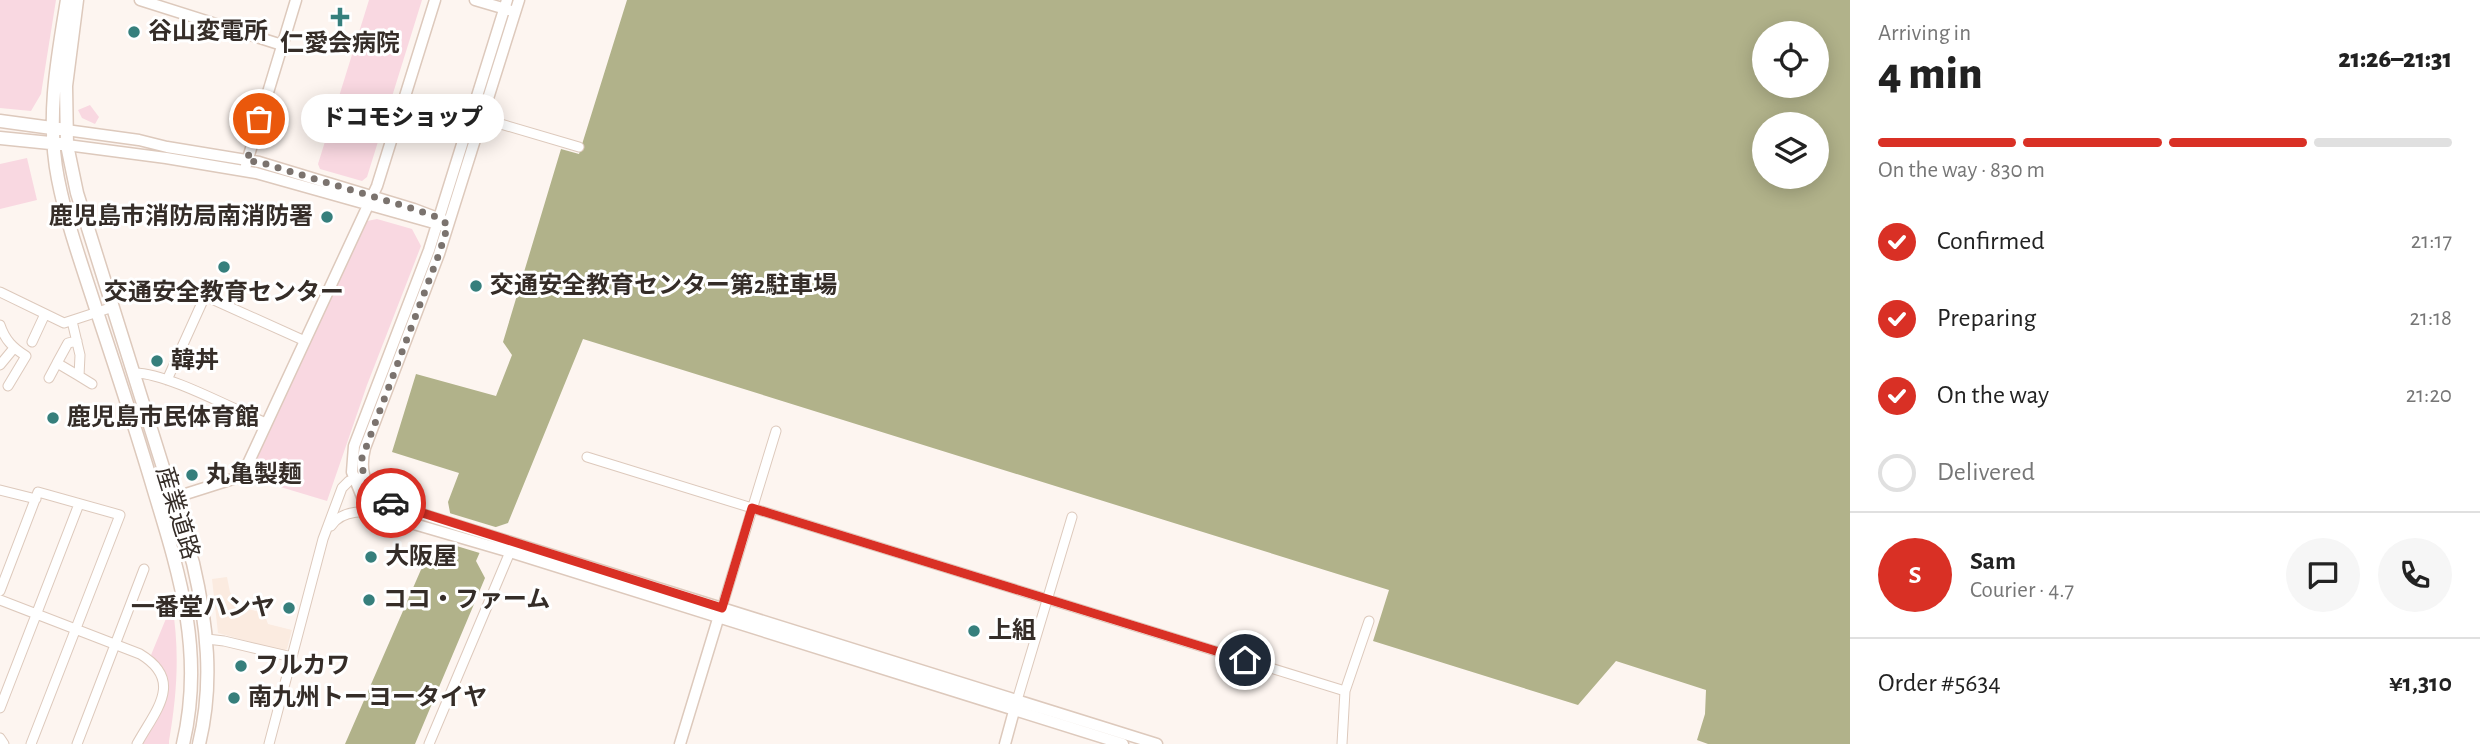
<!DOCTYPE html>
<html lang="en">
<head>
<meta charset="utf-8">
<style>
	:root { --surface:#fff; --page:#f6f6f6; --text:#222; --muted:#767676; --line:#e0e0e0; --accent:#d93025 }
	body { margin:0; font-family:"Alegreya Sans","Noto Sans JP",sans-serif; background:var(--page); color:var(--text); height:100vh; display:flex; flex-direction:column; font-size:26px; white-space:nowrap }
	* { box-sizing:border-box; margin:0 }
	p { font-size:23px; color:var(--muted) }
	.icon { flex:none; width:38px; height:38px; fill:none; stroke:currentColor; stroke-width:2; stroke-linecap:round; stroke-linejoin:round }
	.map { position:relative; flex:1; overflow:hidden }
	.side { display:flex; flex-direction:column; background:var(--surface); width:630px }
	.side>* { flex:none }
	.buttons { position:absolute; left:1752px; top:21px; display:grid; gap:14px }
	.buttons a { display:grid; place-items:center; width:77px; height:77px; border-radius:50%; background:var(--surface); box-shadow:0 4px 18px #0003; font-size:35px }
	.pin { position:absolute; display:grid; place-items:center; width:60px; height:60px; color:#fff; margin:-30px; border:4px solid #fff; border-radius:50%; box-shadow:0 2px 7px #0007 }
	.courier { position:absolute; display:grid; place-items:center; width:70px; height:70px; margin:-35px; border:5px solid #d93025; border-radius:50%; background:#fff; color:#222; box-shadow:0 2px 9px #0007 }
	.bubble { position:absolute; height:49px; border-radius:24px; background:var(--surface); box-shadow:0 4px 18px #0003; font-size:23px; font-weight:800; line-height:49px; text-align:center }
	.summary em { font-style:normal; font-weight:800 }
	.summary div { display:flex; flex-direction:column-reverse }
	.summary { display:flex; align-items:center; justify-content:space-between; height:119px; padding:0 28px }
	h1 { font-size:46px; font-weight:800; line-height:52px }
	.bar { display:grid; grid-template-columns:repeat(4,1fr); gap:10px 7px; align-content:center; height:84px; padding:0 28px }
	.bar i { height:9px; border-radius:5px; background:var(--line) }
	.bar .current { background:var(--accent) }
	.bar p { grid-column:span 4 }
	.line { display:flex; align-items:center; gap:18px; padding:0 28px; border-top:2px solid var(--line) }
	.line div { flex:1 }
	.round { display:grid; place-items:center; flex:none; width:74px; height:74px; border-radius:37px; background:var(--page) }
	ol { padding:0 28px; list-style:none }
	li { display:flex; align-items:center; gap:21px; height:77px }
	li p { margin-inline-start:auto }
	li .icon { padding:7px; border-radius:50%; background:var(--accent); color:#fff; stroke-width:4 }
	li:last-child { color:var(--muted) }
	li i { width:38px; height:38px; border:4px solid var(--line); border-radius:50% }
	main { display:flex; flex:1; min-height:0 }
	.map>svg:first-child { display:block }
	.built { fill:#fbebe0 }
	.green { fill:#f9d8e1 }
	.water { fill:#b1b28a; fill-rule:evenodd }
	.pier { fill:#fdf5f0 }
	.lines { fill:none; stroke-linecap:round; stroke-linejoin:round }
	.minor-casing { stroke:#ddc9bc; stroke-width:11 }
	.tertiary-casing { stroke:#ddc9bc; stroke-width:13 }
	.secondary-casing { stroke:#ddc9bc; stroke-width:15 }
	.minor { stroke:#fff; stroke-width:9 }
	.tertiary { stroke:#fff; stroke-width:10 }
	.secondary { stroke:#fff; stroke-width:12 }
	.done { stroke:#7b736e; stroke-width:7; stroke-dasharray:0 12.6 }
	.route { stroke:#d93025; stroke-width:9 }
	.poi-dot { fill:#367f7c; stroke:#fff; stroke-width:2.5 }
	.labels { text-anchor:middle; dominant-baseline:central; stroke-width:6; stroke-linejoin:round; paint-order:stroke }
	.poi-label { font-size:24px; font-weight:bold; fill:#352d28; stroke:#fff; text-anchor:start }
	.street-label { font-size:24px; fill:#352d28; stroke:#fff }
</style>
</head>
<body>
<main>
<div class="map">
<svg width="1850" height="744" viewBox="0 0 1850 744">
	<rect width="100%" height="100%" fill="#fdf5f0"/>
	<path class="built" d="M227,577l3,15 10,15 24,6 4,11 24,6 -5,19 -4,2 -65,-18 -6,-54z"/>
	<path class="green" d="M0,0h56l-15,94 -10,17 -31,-3z
		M369,0h53l-55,177 -5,4 -42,-12 -2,-5z
		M90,105l9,12 -4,7 -13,-6 -4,-8z
		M27,158l10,42 -37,9v-45z
		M377,219l35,10 9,17 -54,139 -40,116 -80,-24 120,-256z
		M172,604c8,47 5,91 -3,137v3h-27c12,-20 34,-47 23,-72 -2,-6 -9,-12 -14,-17z"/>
	<path class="water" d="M627,0h1223v744h-142l-11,-4 8,-26 1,-24 -90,-29 -38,44 -205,-64 16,-51 -806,-251 -75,184 -18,6 -14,32 9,17 -70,166h-70l78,-179 17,-14 12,-28 -4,-21 11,-29 -67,-21 24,-78 80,22 16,-41 -9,-13 58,-193 18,5zM1764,33h52v53h-52zM1764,124h52v53h-52z"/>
	<path class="pier" d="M446,512l56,17 -9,3 -10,22 -43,-13 8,-18z"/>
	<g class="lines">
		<defs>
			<path id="minor" d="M477,117l102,30
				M0,292l64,31 49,-16
				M72,321l8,34 -1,21 13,8
				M0,325c5,15 13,23 26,31l-18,30
				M32,342l13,-28
				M57,363l11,-20 9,-2
				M0,365l14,-17
				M133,373c30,-2 102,37 133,50
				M49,378l8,-15 22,13
				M167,380l38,-84 100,45
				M587,457l758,234
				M0,490l36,9
				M331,526c11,-17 36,-16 54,-11
				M0,591l38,-99 82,23 -89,229
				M0,600l140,54c45,27 15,57 -3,90
				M720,614l56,-183
				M207,639l17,2 68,16
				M1015,707l57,-190
				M0,708l79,-204
				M0,738l4,6
				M77,744l67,-175
				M269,744l54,-205 19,-51 7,-7 10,-3
				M429,744l81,-192
				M1342,744l3,-53 24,-70"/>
			<path id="tertiary" d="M140,0l142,45
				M475,0l34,10
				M507,0l-78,250 -75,196 -2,26 10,25 28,20 120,35 613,192
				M519,0l-80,254 -74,194c-8,32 6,47 34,59l758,237
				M66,130l73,10 28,7 92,15 155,47 29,11
				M67,145l99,13 90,15 185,52
				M246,165l50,-165
				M173,498l63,-20 9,-8 132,-284 58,-186
				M680,744l38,-125
				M1005,744l9,-33"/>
			<path id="secondary" d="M67,0c-10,60 -21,119 -9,179 9,46 25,89 39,133 20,60 40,121 58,182 26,85 49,161 28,250
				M77,0l-11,86 1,59 10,48 116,370c14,60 21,120 6,181
				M0,121l59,8
				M0,138l60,6"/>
		</defs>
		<use href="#minor" class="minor-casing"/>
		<use href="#tertiary" class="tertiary-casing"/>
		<use href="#secondary" class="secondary-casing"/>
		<use href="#minor" class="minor"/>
		<use href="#tertiary" class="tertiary"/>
		<use href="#secondary" class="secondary"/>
	</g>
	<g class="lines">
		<path class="done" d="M259,119l-12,42 12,1 155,47 25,9 9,7 -9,29 -77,204c-1,21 10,37 29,45"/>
		<path class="route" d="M391,503l331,105 30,-100 493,152"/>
	</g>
	<g class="poi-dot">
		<path d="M336.5 6.5h7v7h7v7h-7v7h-7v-7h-7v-7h7z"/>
		<circle cx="134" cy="32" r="7"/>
		<circle cx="327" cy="217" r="7"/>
		<circle cx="224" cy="267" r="7"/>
		<circle cx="476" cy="286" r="7"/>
		<circle cx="157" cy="361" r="7"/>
		<circle cx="53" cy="418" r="7"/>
		<circle cx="192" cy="475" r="7"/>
		<circle cx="371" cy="557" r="7"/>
		<circle cx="369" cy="600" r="7"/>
		<circle cx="289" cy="608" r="7"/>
		<circle cx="974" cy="631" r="7"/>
		<circle cx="241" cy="666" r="7"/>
		<circle cx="234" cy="698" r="7"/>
	</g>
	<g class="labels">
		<g class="poi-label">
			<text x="148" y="32">谷山変電所</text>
			<text x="340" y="44" text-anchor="middle">仁愛会病院</text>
			<text x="313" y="217" text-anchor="end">鹿児島市消防局南消防署</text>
			<text x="490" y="286">交通安全教育センター第2駐車場</text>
			<text x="224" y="293" text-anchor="middle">交通安全教育センター</text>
			<text x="171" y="361">韓丼</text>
			<text x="67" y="418">鹿児島市民体育館</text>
			<text x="206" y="475">丸亀製麺</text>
			<text x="385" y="557">大阪屋</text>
			<text x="383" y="600">ココ・ファーム</text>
			<text x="275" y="608" text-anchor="end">一番堂ハンヤ</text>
			<text x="988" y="631">上組</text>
			<text x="255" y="666">フルカワ</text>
			<text x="248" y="698">南九州トーヨータイヤ</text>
		</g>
		<g class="street-label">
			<text transform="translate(177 513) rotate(73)">産業道路</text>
		</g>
	</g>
</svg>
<div class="buttons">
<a><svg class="icon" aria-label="locate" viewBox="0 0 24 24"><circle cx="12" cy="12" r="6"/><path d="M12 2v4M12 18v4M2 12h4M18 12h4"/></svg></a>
<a><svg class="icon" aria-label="layers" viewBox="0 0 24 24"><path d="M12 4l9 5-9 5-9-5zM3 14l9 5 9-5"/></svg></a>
</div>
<div class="pin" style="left:259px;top:119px;background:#ea580c"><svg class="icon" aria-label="bag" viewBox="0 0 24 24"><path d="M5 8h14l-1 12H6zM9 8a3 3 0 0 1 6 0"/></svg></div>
<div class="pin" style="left:1245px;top:660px;background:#1f2937"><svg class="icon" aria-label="home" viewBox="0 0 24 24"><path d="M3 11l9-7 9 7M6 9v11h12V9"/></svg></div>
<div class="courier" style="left:391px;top:503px"><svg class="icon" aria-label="car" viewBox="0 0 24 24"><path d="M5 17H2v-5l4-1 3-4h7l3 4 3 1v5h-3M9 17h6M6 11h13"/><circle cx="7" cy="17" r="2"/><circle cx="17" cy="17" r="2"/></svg></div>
<div class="bubble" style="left:301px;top:94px;width:203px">ドコモショップ</div>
</div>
<section class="side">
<div class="summary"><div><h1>4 min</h1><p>Arriving in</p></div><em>21:26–21:31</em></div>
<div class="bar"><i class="current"></i><i class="current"></i><i class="current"></i><i></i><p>On the way · 830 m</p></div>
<ol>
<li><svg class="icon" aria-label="check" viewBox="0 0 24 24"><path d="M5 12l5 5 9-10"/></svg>Confirmed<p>21:17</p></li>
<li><svg class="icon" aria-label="check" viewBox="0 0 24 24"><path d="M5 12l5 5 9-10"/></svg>Preparing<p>21:18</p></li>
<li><svg class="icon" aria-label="check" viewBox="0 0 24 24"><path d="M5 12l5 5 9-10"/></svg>On the way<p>21:20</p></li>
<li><i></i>Delivered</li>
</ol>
<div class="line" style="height:126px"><b class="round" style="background:var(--accent);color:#fff">S</b><div><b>Sam</b><p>Courier · 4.7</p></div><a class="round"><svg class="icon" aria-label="chat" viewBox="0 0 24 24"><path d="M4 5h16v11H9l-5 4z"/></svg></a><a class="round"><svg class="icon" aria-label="phone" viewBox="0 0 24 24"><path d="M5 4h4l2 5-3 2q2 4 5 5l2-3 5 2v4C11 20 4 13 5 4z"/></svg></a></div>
<div class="line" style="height:91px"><div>Order #5634</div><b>¥1,310</b></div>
</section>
</main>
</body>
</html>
